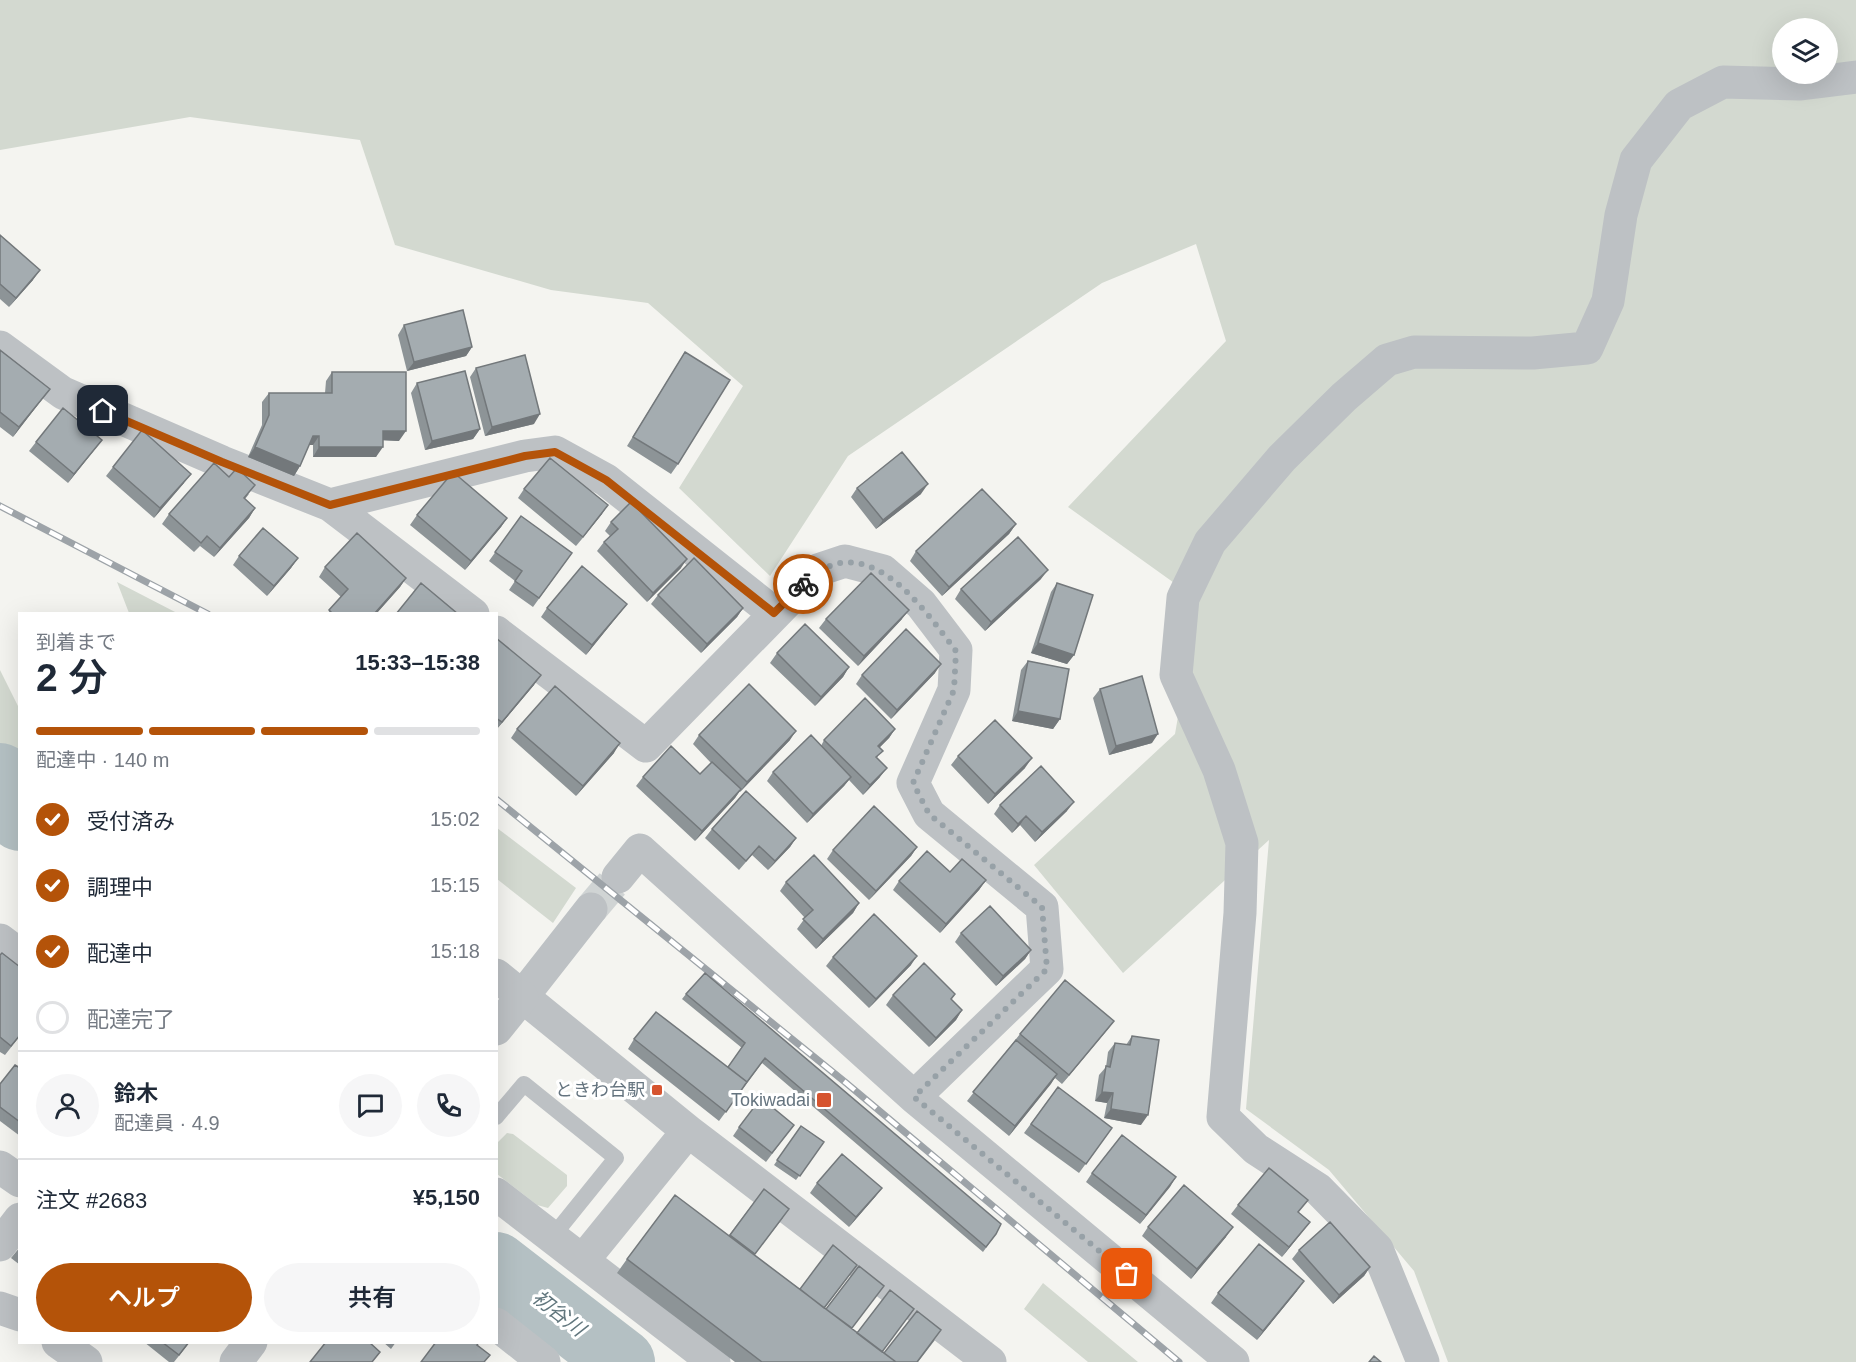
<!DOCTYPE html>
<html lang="ja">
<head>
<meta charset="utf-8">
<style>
	:root { --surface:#fff; --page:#f6f6f7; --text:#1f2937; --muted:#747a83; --line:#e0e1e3; --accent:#b45309 }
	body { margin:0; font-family:Helvetica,"Noto Sans JP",sans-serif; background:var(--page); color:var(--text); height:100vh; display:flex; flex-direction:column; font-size:22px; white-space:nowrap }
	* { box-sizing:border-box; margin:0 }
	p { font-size:20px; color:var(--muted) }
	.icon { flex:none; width:33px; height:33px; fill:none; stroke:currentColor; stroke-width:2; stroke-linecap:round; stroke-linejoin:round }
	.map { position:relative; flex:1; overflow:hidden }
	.sheet { position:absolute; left:18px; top:612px; width:480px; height:732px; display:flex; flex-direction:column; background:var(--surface); border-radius:0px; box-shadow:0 6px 24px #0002 }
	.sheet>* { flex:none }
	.buttons { position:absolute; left:1772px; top:18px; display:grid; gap:12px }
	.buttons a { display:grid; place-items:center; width:66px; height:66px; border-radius:50%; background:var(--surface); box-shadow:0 6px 24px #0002; font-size:30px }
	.pin { position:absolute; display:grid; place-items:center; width:51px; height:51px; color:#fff; margin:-26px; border-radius:12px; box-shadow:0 3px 9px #0006 }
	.courier { position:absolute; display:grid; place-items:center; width:60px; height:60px; margin:-30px; border:4px solid #b45309; border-radius:50%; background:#fff; color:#222; box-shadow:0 2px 8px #0007 }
	.head em { font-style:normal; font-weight:600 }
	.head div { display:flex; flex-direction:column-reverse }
	.head { display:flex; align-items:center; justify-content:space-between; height:102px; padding:0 18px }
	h1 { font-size:39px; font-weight:600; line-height:45px }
	.bar { display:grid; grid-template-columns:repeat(4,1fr); gap:9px 6px; align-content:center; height:72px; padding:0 18px }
	.bar i { height:8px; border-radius:4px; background:var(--line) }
	.bar .current { background:var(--accent) }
	.bar p { grid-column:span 4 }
	.line { display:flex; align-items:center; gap:15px; padding:0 18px; border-top:2px solid var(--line) }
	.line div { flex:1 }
	.round { display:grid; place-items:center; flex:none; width:63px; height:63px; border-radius:32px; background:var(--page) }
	ol { padding:0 18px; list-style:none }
	li { display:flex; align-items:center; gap:18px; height:66px }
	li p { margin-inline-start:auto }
	li .icon { padding:6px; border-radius:50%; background:var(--accent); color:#fff; stroke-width:4 }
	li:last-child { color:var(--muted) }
	li i { width:33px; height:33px; border:3px solid var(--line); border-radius:50% }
	.button { display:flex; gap:12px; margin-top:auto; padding:12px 18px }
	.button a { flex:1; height:69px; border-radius:36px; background:var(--accent); color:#fff; font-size:24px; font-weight:600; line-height:69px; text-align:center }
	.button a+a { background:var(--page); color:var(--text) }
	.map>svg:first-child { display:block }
	.green { fill:#d3d9d0; fill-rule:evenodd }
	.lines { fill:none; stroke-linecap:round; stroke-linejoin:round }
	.river { stroke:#b4c0c3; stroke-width:66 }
	.minor-tunnel { stroke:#d0d4d4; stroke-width:33; stroke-dasharray:33 16; stroke-linecap:butt }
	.service { stroke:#bdc1c4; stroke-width:16 }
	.minor { stroke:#bdc1c4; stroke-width:33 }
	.tertiary { stroke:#bdc1c4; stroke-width:33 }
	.rail-casing { stroke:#9da3a8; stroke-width:7 }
	.rail { stroke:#fff; stroke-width:4.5; stroke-dasharray:14; stroke-linecap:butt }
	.wall { fill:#8d9497 }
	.shaded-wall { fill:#73787b }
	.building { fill:#a4acb0; stroke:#73787b; stroke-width:1.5 }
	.done { stroke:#97a1a7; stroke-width:6; stroke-dasharray:0 10.8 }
	.route { stroke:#b45309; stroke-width:8 }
	.poi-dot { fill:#d6542f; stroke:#fff; stroke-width:2 }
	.labels { text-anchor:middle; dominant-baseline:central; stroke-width:6; stroke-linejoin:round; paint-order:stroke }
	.poi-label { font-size:18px; fill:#65747f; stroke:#fff; text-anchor:end }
	.water-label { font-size:20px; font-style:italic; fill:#61767d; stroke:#fff }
</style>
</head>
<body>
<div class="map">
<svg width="1856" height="1362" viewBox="0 0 1856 1362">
	<rect width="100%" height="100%" fill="#f4f4f0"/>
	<path class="green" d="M0,0h1856v1362h-408l-34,-91 -85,-101 -83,-61 23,-269 -146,133 -89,-108 141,-131 23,-134 -130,-93 158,-166 -30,-97 -94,39 -254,173 -78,120 -91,-88 64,-102 -95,-83 -97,-13 -156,-45 -35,-105 -170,-23 -190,33zM1782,28h45v46h-45z
		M117,582l60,31h-48z
		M0,670l19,38v78l-19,19z
		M497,828l79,60 -23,35 -56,-44z
		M507,1133l6,1 54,41v11l-19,22 -11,-3 -40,-31 -1,-30z
		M1043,1283l95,79h-50l-64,-53z"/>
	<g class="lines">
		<path class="river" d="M0,776l20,42
			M496,1265l126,97"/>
		<path class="minor-tunnel" d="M591,909l27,-32"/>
		<path class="service" d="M496,1117l28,-33 92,74 -63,78"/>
		<path class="minor" d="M0,347l63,46 159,69 108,43 195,-49 30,-4 51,28 168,133
			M330,505l143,109
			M496,632l150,114 172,-176 27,-9 38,10 38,33 35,46 -2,40 -41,93 16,31 113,93 5,62 -133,128
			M618,877l22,-27 274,247 319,265
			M0,940l20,15
			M496,975l192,156 302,231
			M522,997l69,-88
			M0,1167l20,14
			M496,1194l218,168
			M0,1245l20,-26
			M584,1259l104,-128
			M496,1324l48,38
			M1423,1362l-46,-113 -59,-60 -62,-40 -33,-32 17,-204 2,-70 -23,-73 -43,-95 7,-77 27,-56 72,-84 62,-61 43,-37 27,-8 119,1 54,-5 21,-47 13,-86 15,-55 43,-55 44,-23 78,2 55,-7"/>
		<path class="tertiary" d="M496,1029l26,-32
			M0,1308l20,7
			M58,1342l28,20
			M236,1362l15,-20"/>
		<defs>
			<path id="rail" d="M0,506l208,108
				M496,799l349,283 334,280"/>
		</defs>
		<use href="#rail" class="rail-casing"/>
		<use href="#rail" class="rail"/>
	</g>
	<path class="wall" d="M0,235l33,45 -24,27 -9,-8z
		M404,325l68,22 -6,9 -59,15 -9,-36z
		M0,350l50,39 -37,48 -13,-10z
		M685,352l-7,112 -7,10 -44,-28z
		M476,368l58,56 -49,12 -15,-59z
		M332,372l67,69 -16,-1 -7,17h-63v-12h-4l-9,21 -6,10 -46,-19 14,-32v-23l7,-9h56l1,-12z
		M417,383l63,46 -7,10 -48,11 -14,-57z
		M102,440l-34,43 -39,-32 7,-9z
		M113,467l71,16 -30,35 -48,-42z
		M857,488l64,6 -45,35 -25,-32z
		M524,489l78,25 -26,32 -58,-48z
		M249,494l-4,5 10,9 -6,10 -35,39 -14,-11 -6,6 -32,-28 7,-10z
		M417,515l90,3 -6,9 -36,43 -55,-45z
		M521,516l51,37 -39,54 -24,-17 6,-9 -26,-20z
		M611,522l70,46 -34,34 -50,-51 7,-9 6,-6 -5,-5z
		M1016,524l-7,10 -67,62 -32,-35 6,-10z
		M239,556l59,2 -7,10 -24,28 -34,-31z
		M325,567l81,11 -6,9 -24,27h-49l14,-17 -22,-20z
		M1041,579l-56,52 -30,-32 6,-10z
		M1057,583l17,72 -7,9 -36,-11 20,-61z
		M658,595l85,13 -6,9 -36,36 -50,-49z
		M627,604l-41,51 -45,-38 6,-9z
		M826,619h76l-44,47 -39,-38z
		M496,638l38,47 -38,45z
		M777,653l72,14 -6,10 -28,29 -45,-43z
		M1028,661l32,58 -7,10 -41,-8 9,-51z
		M935,673l-44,46 -35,-35 6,-9z
		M1100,689l52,54 -43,12 -16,-57z
		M517,729l97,24 -38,43 -65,-58z
		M895,729l-6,9 -9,9 -3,12 3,18 -17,18 -14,-15 -5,6 -37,37 -40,-42 6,-9 48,-26 3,-6z
		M699,735l91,5 -50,52v-1l-5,7 -40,43 -59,-55 7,-9 57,-3 11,-11 -18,-19z
		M958,756l67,12 -37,36 -37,-39z
		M1000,805l67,6 -32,31 -15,-17 -8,8 -18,-19z
		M712,829l84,9 -6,9 -22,23 -16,-15 -13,15 -34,-32z
		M917,847l-6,9 -42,44 -42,-41 6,-9z
		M950,872l36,8 -7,10 -39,43 -47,-43 6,-9z
		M786,882l73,21 -6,10 -37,36 -19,-20 8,-11 -25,-27z
		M961,933l70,17 -6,9 -29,27 -41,-44z
		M0,955l20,81 -15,19 -5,-3z
		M833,957l78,8 -42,43 -43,-42z
		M686,994l310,240 -13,18 -221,-189 -43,58 -91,-72 6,-10 94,28 14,-19 -60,-49z
		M955,994l-4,6 11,10 -6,10 -27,27 -43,-42 7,-10z
		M1114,1021l-7,9 -45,54 -7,-6 -46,58 -42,-35 53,-67z
		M1132,1036l9,89 -37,-7 3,-15 -12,-2 4,-26 7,-8 2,-15 7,-9 11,2z
		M20,1068v68l-20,-15v-37z
		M1058,1087l54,41 -33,45 -55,-40z
		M794,1125l-28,37 -33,-26 6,-9z
		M801,1126l23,16 -28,38 -22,-15z
		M1092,1173l84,4 -36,47 -54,-42z
		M817,1183l65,5 -7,9 -26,30 -39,-34z
		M764,1189l19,29 -29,37 46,34 57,-24 -32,43 59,45 51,-13 -17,22h-183l-118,-89 10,-14 102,-24z
		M1238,1205l61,7 4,19 -21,26 -51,-43z
		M1148,1227l78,10 -35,42 -49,-43z
		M20,1247v18l-9,-7z
		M1299,1250l71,17 -6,9 -31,28 -41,-45z
		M1297,1291l-40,49 -46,-37 7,-10z
		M144,1342h46l-16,20h-5z
		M383,1342h13l-5,7z"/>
	<path class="shaded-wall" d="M40,270l-7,10 -24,27 7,-9z
		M472,347l-6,9 -59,15 7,-9z
		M50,389l-7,9 -30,39 6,-10z
		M540,414l-6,10 -49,12 7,-9z
		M480,429l-7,10 -48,11 7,-9z
		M383,431h23l-7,10 -23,-1z
		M313,436h6l-6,9h-6z
		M102,440l-7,9 -27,34 6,-9z
		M255,447l45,19 -6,10 -46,-19z
		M319,447h64l-7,10h-63z
		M191,474l-7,9 -30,35 6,-10z
		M928,484l-7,10 -45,35 7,-9z
		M608,505l-6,9 -26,32 7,-9z
		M255,508l-6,10 -35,39 6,-9z
		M507,518l-6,9 -36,43 6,-9z
		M1016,524l-7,10 -67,62 7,-9z
		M298,558l-7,10 -24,28 7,-10z
		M687,559l-6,9 -34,34 6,-9z
		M1048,570l-7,9 -56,52 6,-9z
		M406,578l-6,9 -24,27h-2z
		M627,604l-7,9 -34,42 6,-10z
		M743,608l-6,9 -36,36 6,-9z
		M909,610l-7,9 -44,47 6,-10z
		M1038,643l36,12 -7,9 -36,-11z
		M941,664l-6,9 -44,46 6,-9z
		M849,667l-6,10 -28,29 6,-9z
		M541,675l-7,10 -38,45 6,-8z
		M1018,711l42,8 -7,10 -41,-8z
		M895,729l-6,9 -17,17 6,-9z
		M796,731l-6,9 -50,52 7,-10z
		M1158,734l-6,9 -43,12 7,-9z
		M620,743l-6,10 -38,43 7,-10z
		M1032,758l-7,10 -37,36 7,-10z
		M887,768l-7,9 -17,18 7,-10z
		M851,777l-7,9 -37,37 6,-9z
		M741,789l-6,9 -40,43 7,-10z
		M1074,802l-7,9 -32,31 7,-10z
		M1026,816l-6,9 -8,8 6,-9z
		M796,838l-6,9 -22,23 7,-9z
		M917,847l-6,9 -42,44 7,-9z
		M986,880l-7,10 -39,43 6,-9z
		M859,903l-6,10 -37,36 7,-10z
		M1031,950l-6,9 -29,27 7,-10z
		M917,956l-6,9 -42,43 7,-9z
		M962,1010l-6,10 -27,27 7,-9z
		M1114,1021l-7,9 -45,54 7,-9z
		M1057,1074l-6,10 -42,52 6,-10z
		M1102,1092l11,1 -6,10 -12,-2z
		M1111,1109l37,6 -7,10 -37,-7z
		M1176,1177l-6,10 -30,37 6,-9z
		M882,1188l-7,9 -26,30 7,-10z
		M1310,1222l-7,9 -21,26 7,-10z
		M1233,1227l-7,10 -35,42 6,-10z
		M1370,1267l-6,9 -31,28 6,-9z
		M1304,1281l-7,10 -40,49 6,-9z"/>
	<path class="building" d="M0,235l40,35 -24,28 -16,-14z
		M463,310l9,37 -58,15 -10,-37z
		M0,350l50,39 -31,38 -19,-15z
		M685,352l45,28 -52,84 -45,-27z
		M525,355l15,59 -48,13 -16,-59z
		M465,371l15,58 -48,12 -15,-58z
		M332,372h74v59h-23v16h-64v-11h-6l-13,30 -45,-19 14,-32v-22h63z
		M63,408l39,32 -28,34 -38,-32z
		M142,430l49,44 -31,34 -47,-41z
		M902,452l26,32 -45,36 -26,-32z
		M550,458l58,47 -25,32 -59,-48z
		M214,463l15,14 8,-9 18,17 -11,13 11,10 -35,40 -13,-12 -6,7 -32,-29z
		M453,472l54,46 -36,43 -54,-46z
		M982,489l34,35 -67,63 -33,-36z
		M631,502l56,57 -34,34 -49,-51 14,-13 -7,-7z
		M521,516l51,37 -33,45 -24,-17 7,-10 -27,-19z
		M263,528l35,30 -24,28 -35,-30z
		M357,533l49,45 -32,36h-41l-4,-4 19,-21 -23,-22z
		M1018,537l30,33 -57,52 -30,-33z
		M694,558l49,50 -36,36 -49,-49z
		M582,566l45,38 -35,41 -45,-37z
		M871,573l38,37 -45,46 -38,-37z
		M421,583l37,31h-62z
		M1057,583l36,12 -19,60 -36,-12z
		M805,624l44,43 -28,30 -44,-44z
		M906,629l35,35 -44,46 -35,-35z
		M496,638l45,37 -39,47 -6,-4z
		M1028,661l41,8 -9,50 -42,-8z
		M1142,676l16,58 -42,12 -16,-57z
		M749,684l47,47 -49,51 -48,-47z
		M555,686l65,57 -37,43 -66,-57z
		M865,698l30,31 -17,17 5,5 -7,6 11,11 -17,17 -46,-45z
		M995,720l37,38 -37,36 -37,-38z
		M811,735l40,42 -38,37 -40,-42z
		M671,746l29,28 12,-12 29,27 -39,42 -59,-54z
		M1041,766l33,36 -32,30 -16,-16 -8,8 -18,-19z
		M746,791l50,47 -21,23 -16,-15 -13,15 -34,-32z
		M874,806l43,41 -41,44 -43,-41z
		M927,851l23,21 12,-13 24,21 -40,44 -47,-43z
		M814,855l45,48 -36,36 -20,-20 10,-9 -27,-28z
		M990,906l41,44 -28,26 -42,-43z
		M874,914l43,42 -41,43 -43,-42z
		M2,953l18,14v68l-9,11 -11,-9v-82z
		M924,963l31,31 -4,5 11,11 -26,28 -43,-43z
		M705,973l296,251 -5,10 -10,13 -221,-189 -21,28 3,-4 -19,-15 17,-24 -59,-49z
		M1065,980l49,41 -45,54 -49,-41z
		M656,1012l91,70 -21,30 -92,-73z
		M1132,1036l27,4 -11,75 -37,-6 2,-16 -11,-1 4,-26 4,1 5,-24 15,2z
		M1016,1040l41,34 -42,52 -42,-34z
		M15,1065l5,3v54l-20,-15v-23z
		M1058,1087l54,41 -26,36 -55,-40z
		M761,1098l33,27 -22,28 -33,-26z
		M801,1126l23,16 -24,34 -23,-16z
		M1122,1135l54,42 -30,38 -54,-42z
		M842,1154l40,34 -26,29 -39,-34z
		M1269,1168l39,32 -10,12 12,10 -21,25 -51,-42z
		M1184,1185l49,42 -36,42 -49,-42z
		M764,1189l25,20 -34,45 -25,-19z
		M675,1195l221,167h-134l-135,-103z
		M1330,1222l40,45 -31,28 -40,-45z
		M1259,1244l45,37 -41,50 -45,-38z
		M833,1245l24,20 -33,43 -24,-19z
		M859,1266l25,20 -32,42 -26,-19z
		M890,1290l24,19 -32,43 -25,-19z
		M917,1311l24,19 -24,32h-21l-12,-9z
		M162,1342h27l-10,13z
		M326,1342h43l11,10 -8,10h-62z
		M436,1342h43l-2,3 13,10 -6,7h-63z
		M1374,1356l7,6h-12z"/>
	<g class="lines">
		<path class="done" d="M803,584c61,-60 117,19 153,67l-2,39 -41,93 16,31 113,93 5,62 -133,128 213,177"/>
		<path class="route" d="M103,411l119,51 108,43 195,-49 30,-4 51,28 168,133 29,-29"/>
	</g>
	<g class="poi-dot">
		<rect x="651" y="1084" width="12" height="12" rx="3"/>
		<rect x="816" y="1092" width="16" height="16" rx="3"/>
	</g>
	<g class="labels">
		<g class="poi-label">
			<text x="645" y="1090">ときわ台駅</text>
			<text x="810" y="1100">Tokiwadai</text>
		</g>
		<g class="water-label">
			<text transform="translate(559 1313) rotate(38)">初谷川</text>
		</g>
	</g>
</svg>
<div class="buttons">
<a><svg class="icon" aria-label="layers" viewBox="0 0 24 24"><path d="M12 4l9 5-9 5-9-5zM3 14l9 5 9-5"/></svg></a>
</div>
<div class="pin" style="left:1127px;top:1274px;background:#ea580c"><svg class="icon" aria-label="bag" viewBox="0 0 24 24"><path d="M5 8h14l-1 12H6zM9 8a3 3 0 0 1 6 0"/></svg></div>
<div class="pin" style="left:103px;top:411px;background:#1f2937"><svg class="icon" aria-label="home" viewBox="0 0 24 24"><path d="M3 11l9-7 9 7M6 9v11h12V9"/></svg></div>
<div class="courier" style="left:803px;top:584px"><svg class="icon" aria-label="bike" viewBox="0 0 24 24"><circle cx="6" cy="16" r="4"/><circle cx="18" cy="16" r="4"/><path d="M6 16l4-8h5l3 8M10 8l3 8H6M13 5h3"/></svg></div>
<section class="sheet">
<div class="head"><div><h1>2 分</h1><p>到着まで</p></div><em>15:33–15:38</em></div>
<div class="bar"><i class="current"></i><i class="current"></i><i class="current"></i><i></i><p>配達中 · 140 m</p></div>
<ol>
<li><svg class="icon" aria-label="check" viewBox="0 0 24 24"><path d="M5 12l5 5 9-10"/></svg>受付済み<p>15:02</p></li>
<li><svg class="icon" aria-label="check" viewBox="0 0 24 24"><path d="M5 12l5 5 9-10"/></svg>調理中<p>15:15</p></li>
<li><svg class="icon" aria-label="check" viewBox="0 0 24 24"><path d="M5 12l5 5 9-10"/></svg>配達中<p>15:18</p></li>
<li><i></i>配達完了</li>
</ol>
<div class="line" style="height:108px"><a class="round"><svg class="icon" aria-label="person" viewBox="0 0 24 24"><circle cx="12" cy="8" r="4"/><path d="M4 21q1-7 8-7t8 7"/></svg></a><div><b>鈴木</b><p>配達員 · 4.9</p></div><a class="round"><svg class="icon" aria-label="chat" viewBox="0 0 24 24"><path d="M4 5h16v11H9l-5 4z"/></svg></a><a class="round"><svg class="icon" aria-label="phone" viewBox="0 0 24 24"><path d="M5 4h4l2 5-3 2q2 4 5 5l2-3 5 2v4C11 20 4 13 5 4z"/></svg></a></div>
<div class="line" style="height:78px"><div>注文 #2683</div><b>¥5,150</b></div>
<div class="button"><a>ヘルプ</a><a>共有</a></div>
</section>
</div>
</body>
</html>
